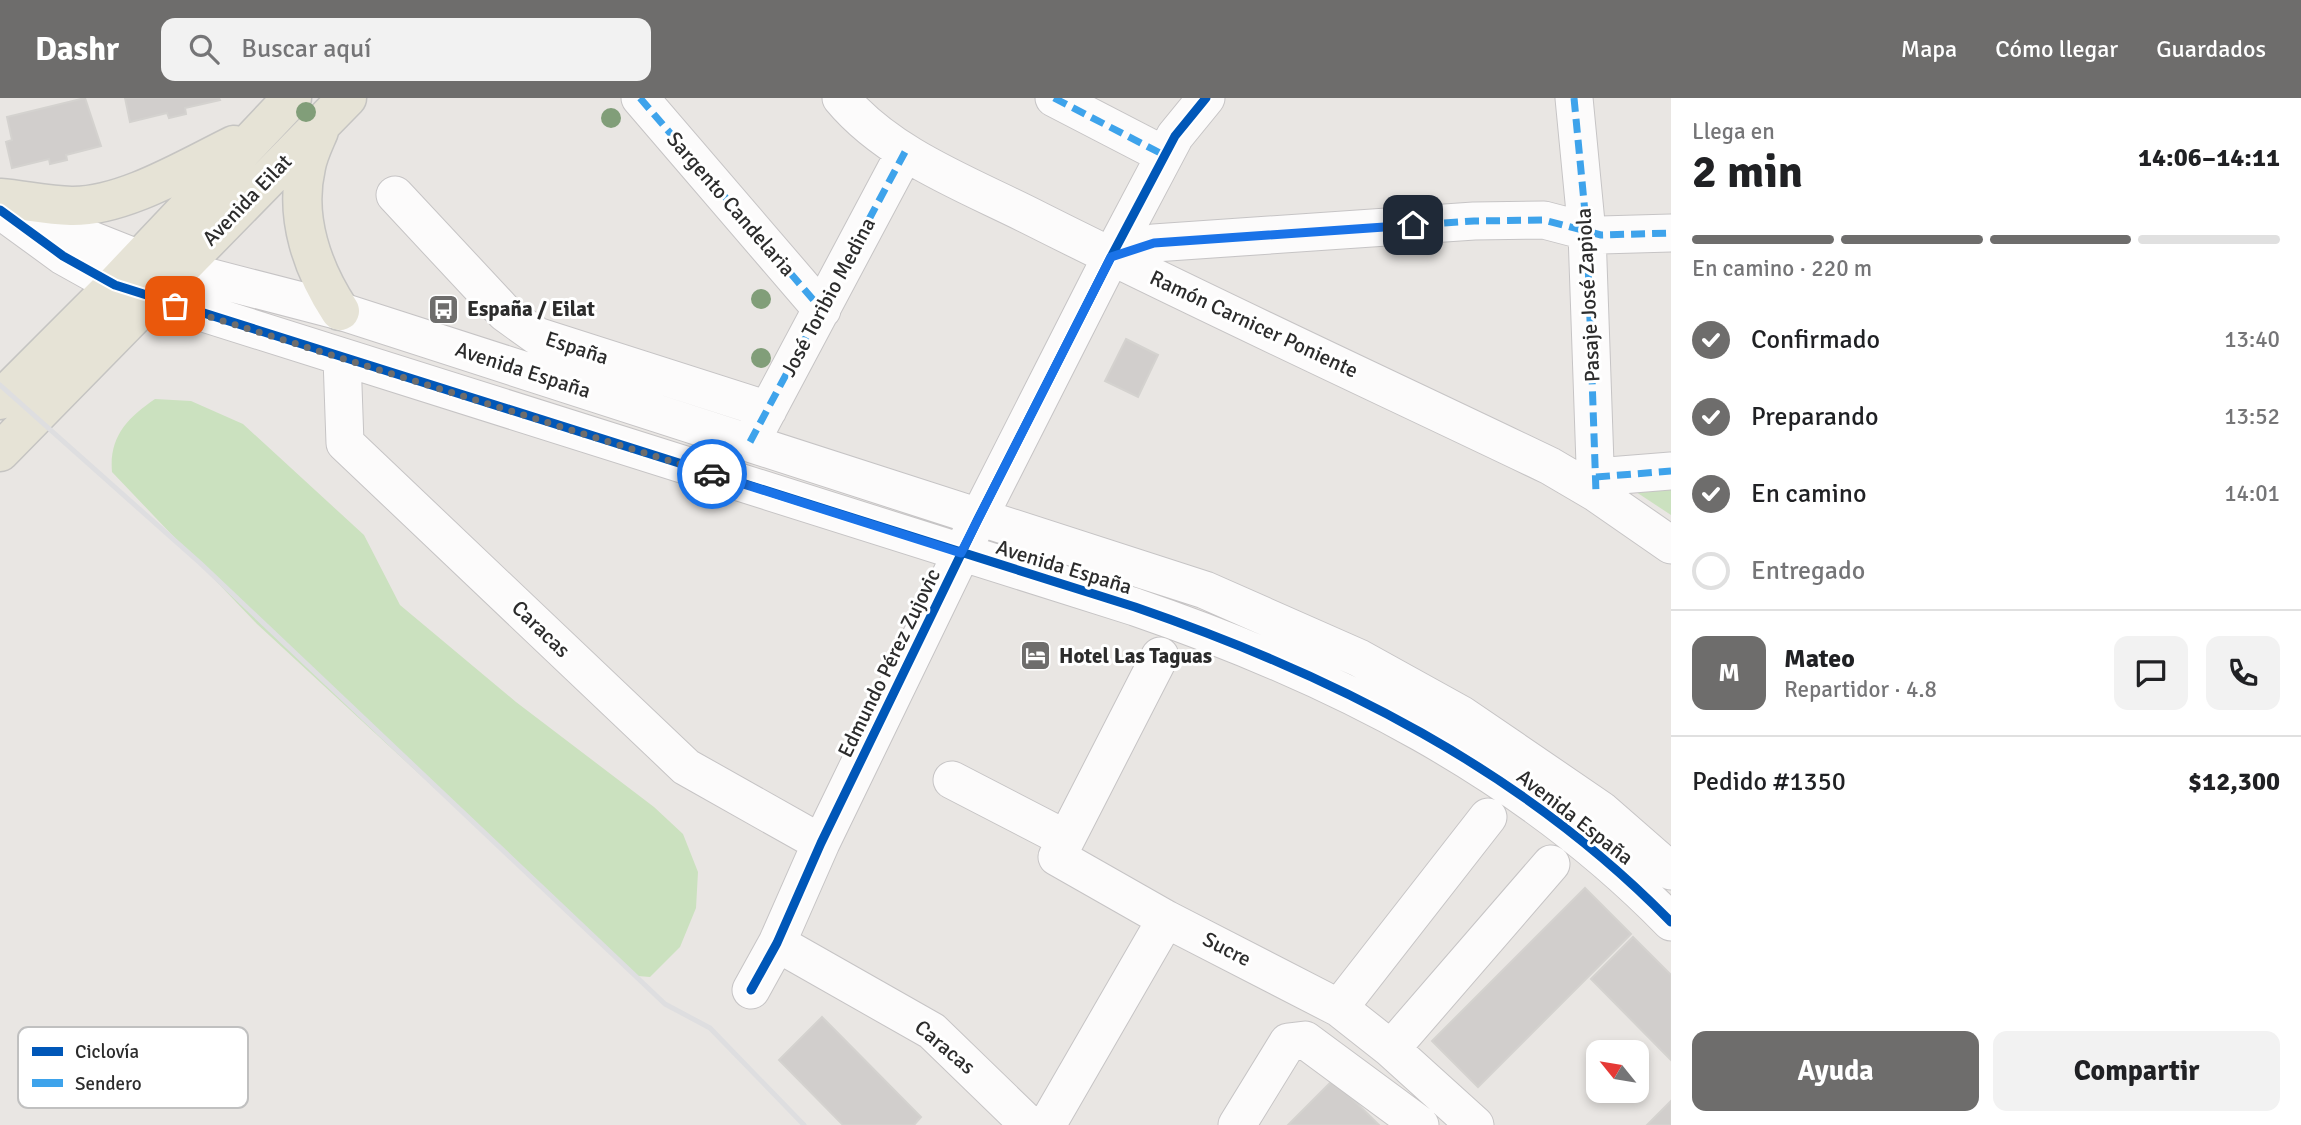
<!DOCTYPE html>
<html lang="es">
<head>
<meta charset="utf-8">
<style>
	:root { --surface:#fff; --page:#f2f2f2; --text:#202124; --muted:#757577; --line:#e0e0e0; --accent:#6e6d6c }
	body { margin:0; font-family:Signika,sans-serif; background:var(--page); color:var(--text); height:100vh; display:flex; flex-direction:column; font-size:26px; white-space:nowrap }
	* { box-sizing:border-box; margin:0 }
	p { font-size:23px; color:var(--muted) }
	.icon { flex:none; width:38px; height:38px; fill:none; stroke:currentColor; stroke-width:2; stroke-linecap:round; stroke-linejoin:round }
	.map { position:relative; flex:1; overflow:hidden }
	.panel { display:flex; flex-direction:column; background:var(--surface); width:630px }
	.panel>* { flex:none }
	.needle { width:46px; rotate:300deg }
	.fabs { position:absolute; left:1586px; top:942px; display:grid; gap:14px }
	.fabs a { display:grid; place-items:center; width:63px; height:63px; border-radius:14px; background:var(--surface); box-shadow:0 4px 10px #0003; font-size:35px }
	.pin { position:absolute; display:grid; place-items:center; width:60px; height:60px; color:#fff; margin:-30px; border-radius:14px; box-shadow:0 4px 10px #0006 }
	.courier { position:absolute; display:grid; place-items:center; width:70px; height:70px; margin:-35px; border:5px solid #1a73e8; border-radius:50%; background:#fff; color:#222; box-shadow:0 2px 9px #0007 }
	.headline em { font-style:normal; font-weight:700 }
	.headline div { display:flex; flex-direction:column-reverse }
	.headline { display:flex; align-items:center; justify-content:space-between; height:119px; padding:0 21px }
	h1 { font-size:46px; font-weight:700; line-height:52px }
	.bar { display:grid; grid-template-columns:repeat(4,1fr); gap:10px 7px; align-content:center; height:84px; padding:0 21px }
	.bar i { height:9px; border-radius:5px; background:var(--line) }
	.bar .on { background:var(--accent) }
	.bar p { grid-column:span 4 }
	.line { display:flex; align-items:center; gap:18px; padding:0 21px; border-top:2px solid var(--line) }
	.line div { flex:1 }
	.round { display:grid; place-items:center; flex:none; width:74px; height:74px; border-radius:14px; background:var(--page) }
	ol { padding:0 21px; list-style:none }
	li { display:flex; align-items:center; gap:21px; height:77px }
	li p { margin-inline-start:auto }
	li .icon { padding:7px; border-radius:50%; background:var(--accent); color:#fff; stroke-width:4 }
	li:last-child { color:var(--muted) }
	li i { width:38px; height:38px; border:4px solid var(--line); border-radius:50% }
	.action { display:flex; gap:14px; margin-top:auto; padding:14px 21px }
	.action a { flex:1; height:80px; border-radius:14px; background:var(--accent); color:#fff; font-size:28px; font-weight:700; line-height:80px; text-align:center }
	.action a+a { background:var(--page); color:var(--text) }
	header { display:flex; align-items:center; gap:42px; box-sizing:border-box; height:98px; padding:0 35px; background:var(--accent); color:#fff }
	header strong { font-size:33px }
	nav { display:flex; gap:38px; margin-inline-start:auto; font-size:24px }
	.search { width:490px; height:63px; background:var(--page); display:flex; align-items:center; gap:18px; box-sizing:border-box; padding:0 24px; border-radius:14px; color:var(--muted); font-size:26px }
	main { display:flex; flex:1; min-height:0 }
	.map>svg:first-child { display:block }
	.green { fill:#cbe1bf }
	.building { fill:#d1cecc; stroke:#d4d2cf; stroke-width:2 }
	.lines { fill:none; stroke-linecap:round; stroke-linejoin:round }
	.minor-casing { stroke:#c6c4c5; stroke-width:39 }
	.major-casing { stroke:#c5c4c2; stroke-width:41 }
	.minor { stroke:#fcfbfb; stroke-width:37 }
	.major { stroke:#e6e3d6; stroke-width:38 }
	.rail { stroke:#dedee0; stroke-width:5 }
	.quiet { stroke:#3ea3eb; stroke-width:7; stroke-dasharray:14 7; stroke-linecap:butt }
	.cycleway-casing { stroke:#fff; stroke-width:13 }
	.cycleway { stroke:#0057b8; stroke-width:9 }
	.tree { fill:#819e79 }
	.done { stroke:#6e6d6c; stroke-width:7; stroke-dasharray:0 12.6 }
	.route { stroke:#1a73e8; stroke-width:9 }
	.labels { text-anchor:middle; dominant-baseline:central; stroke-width:6; stroke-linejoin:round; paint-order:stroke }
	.street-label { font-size:21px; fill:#2c2c2c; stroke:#fff }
	.poi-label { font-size:21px; font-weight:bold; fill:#2c2c2c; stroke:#fff; text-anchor:start }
	.key { fill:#fff; stroke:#c0c0c0; stroke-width:2 }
	.key-label { font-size:19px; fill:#2c2c2c }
</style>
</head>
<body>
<header>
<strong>Dashr</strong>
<div class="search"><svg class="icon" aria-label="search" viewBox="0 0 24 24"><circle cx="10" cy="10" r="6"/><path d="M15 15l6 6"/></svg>Buscar aquí</div>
<nav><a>Mapa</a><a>Cómo llegar</a><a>Guardados</a></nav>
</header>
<main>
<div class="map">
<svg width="1671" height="1027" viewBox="0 0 1671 1027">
	<rect width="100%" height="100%" fill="#e9e6e3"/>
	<path class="green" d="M155,301l36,2 52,23 121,111 36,70 116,97 138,105 29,27 15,38 -2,36 -16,39 -30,30 -12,-1 -381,-352 -145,-152c-3,-35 15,-54 43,-73z
		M1671,384v33l-47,-31z"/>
	<path class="building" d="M85,0l16,48 -35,9 1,5 -17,4 -1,-5 -37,9 -6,-26 6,-2 -5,-23z
		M125,0h94l1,2 -35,8 1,6 -17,4 -2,-5 -37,9z
		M1126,241l32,16 -20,42 -33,-16z
		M1585,790l46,46 -153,153 -46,-46z
		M1633,839l38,38v85l-80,-81z
		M822,919l99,100 -7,8h-71l-64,-65z
		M1333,982l46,45h-91z
		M1671,1003v24h-24z"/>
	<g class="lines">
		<defs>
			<path id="minor" d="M640,0l182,212
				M841,0c49,59 131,88 197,122 169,85 341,164 512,246l46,27 75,52
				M1054,0l110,57
				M1574,0l13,135 9,260
				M395,97l110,118 32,23 231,74
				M0,112l63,46 52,29 1020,322c198,68 388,163 536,315
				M28,117l111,44 201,52 865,279 154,68 103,57 139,95 70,61
				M1111,159l43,-14 320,-22 70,-1 57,15 70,-2
				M342,260l3,85 341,324 135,76
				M756,334l149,-280
				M1596,379l75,-6
				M1160,558l-103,201 109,62
				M952,682l114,59
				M777,845l155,88 97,94
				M751,892l26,-47 44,-100 157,-324 133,-262 64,-121 31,-38
				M1339,910l149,-191
				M1391,951l160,-185
				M1047,1027l119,-206 173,89 52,41 84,76
				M1237,1027l51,-83 17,-2 115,85"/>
			<path id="major" d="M319,33c-5,12 -11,24 -13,36 -12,51 7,103 34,144
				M0,100c23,2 47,7 71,8 52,1 116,-38 163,-61
				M0,302l115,-115 177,-187
				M0,354l347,-354"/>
		</defs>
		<use href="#minor" class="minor-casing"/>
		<use href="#major" class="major-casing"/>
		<use href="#minor" class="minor"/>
		<use href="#major" class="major"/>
		<path class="rail" d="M0,287l200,178 465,441 45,24 94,97"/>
		<path class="quiet" d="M640,0l182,212
			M1054,0l110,57
			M1574,0l13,135 9,260
			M1111,159l43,-14 320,-22 70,-1 57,15 70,-2
			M750,344l155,-290
			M1596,379l75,-6"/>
		<defs>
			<path id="cycleway" d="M0,112l63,46 52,29 1020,322c198,68 388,163 536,315
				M751,892l26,-47 44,-100 157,-324 133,-262 64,-121 31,-38"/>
		</defs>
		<use href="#cycleway" class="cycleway-casing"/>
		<use href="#cycleway" class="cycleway"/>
	</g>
	<g class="tree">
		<circle cx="306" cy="14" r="10"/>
		<circle cx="611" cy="20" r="10"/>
		<circle cx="761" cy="201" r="10"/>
		<circle cx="761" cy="260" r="10"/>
	</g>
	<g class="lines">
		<path class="done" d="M175,208l537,168"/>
		<path class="route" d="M712,376l249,79 150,-296 43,-14 259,-18"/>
	</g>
	<defs>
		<symbol id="bus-square" viewBox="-11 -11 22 22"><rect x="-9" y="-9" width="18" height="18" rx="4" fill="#6e6d6c" stroke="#fff"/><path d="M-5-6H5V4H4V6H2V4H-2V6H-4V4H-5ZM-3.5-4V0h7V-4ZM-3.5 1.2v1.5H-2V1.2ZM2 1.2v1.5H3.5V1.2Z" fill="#fff"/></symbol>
		<symbol id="hotel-square" viewBox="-11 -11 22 22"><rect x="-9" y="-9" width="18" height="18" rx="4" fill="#6e6d6c" stroke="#fff"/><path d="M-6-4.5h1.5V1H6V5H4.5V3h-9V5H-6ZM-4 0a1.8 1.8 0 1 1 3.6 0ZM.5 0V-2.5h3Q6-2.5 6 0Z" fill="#fff"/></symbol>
	</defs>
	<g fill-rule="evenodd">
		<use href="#bus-square" x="426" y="194" width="35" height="35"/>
		<use href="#hotel-square" x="1018" y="540" width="35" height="35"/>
	</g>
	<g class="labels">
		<g class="street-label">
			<text transform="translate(247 102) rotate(-46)">Avenida Eilat</text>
			<text transform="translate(731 106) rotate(49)">Sargento Candelaria</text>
			<text transform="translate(1588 197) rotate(-93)">Pasaje José Zapiola</text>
			<text transform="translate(828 199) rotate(-62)">José Toribio Medina</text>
			<text transform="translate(1254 226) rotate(25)">Ramón Carnicer Poniente</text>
			<text transform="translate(577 250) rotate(18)">España</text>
			<text transform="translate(523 272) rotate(18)">Avenida España</text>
			<text transform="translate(1064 469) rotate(17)">Avenida España</text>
			<text transform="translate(541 531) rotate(44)">Caracas</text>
			<text transform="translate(889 565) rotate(-64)">Edmundo Pérez Zujovic</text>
			<text transform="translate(1575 719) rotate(38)">Avenida España</text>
			<text transform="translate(1227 851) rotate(27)">Sucre</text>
			<text transform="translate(945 949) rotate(40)">Caracas</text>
		</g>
		<g class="poi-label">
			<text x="467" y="211">España / Eilat</text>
			<text x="1059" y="558">Hotel Las Taguas</text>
		</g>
	</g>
	<rect x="18" y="929" width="230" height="81" rx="10" class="key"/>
	<rect x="32" y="949" width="31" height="9" fill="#0057b8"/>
	<rect x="32" y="981" width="31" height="8" fill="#3ea3eb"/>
	<g class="key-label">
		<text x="75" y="960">Ciclovía</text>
		<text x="75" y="992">Sendero</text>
	</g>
</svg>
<div class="fabs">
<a><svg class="needle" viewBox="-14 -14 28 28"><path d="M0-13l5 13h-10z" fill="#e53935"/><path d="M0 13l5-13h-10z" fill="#757577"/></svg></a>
</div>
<div class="pin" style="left:175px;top:208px;background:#ea580c"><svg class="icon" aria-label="bag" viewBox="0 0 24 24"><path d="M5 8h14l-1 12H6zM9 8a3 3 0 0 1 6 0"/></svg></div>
<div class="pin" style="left:1413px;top:127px;background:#1f2937"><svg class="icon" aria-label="home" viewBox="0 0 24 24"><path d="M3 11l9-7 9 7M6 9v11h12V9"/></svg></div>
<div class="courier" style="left:712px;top:376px"><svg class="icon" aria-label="car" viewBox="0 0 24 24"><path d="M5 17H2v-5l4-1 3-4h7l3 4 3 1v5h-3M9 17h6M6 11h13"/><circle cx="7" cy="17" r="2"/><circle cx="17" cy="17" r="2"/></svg></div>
</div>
<section class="panel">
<div class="headline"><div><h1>2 min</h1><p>Llega en</p></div><em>14:06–14:11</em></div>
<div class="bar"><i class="on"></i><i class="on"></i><i class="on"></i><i></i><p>En camino · 220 m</p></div>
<ol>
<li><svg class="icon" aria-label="check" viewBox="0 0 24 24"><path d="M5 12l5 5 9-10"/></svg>Confirmado<p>13:40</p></li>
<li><svg class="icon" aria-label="check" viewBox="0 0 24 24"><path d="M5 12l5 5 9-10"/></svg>Preparando<p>13:52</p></li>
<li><svg class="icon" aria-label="check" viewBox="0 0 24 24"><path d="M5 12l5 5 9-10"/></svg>En camino<p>14:01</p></li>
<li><i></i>Entregado</li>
</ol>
<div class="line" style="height:126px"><b class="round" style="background:var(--accent);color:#fff">M</b><div><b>Mateo</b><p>Repartidor · 4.8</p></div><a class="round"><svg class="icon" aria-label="chat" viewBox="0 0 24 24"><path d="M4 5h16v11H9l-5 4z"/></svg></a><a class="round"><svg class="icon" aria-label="phone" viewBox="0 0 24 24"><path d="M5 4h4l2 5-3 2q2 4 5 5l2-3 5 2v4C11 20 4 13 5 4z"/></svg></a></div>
<div class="line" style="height:91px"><div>Pedido #1350</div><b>$12,300</b></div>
<div class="action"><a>Ayuda</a><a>Compartir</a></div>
</section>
</main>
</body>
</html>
